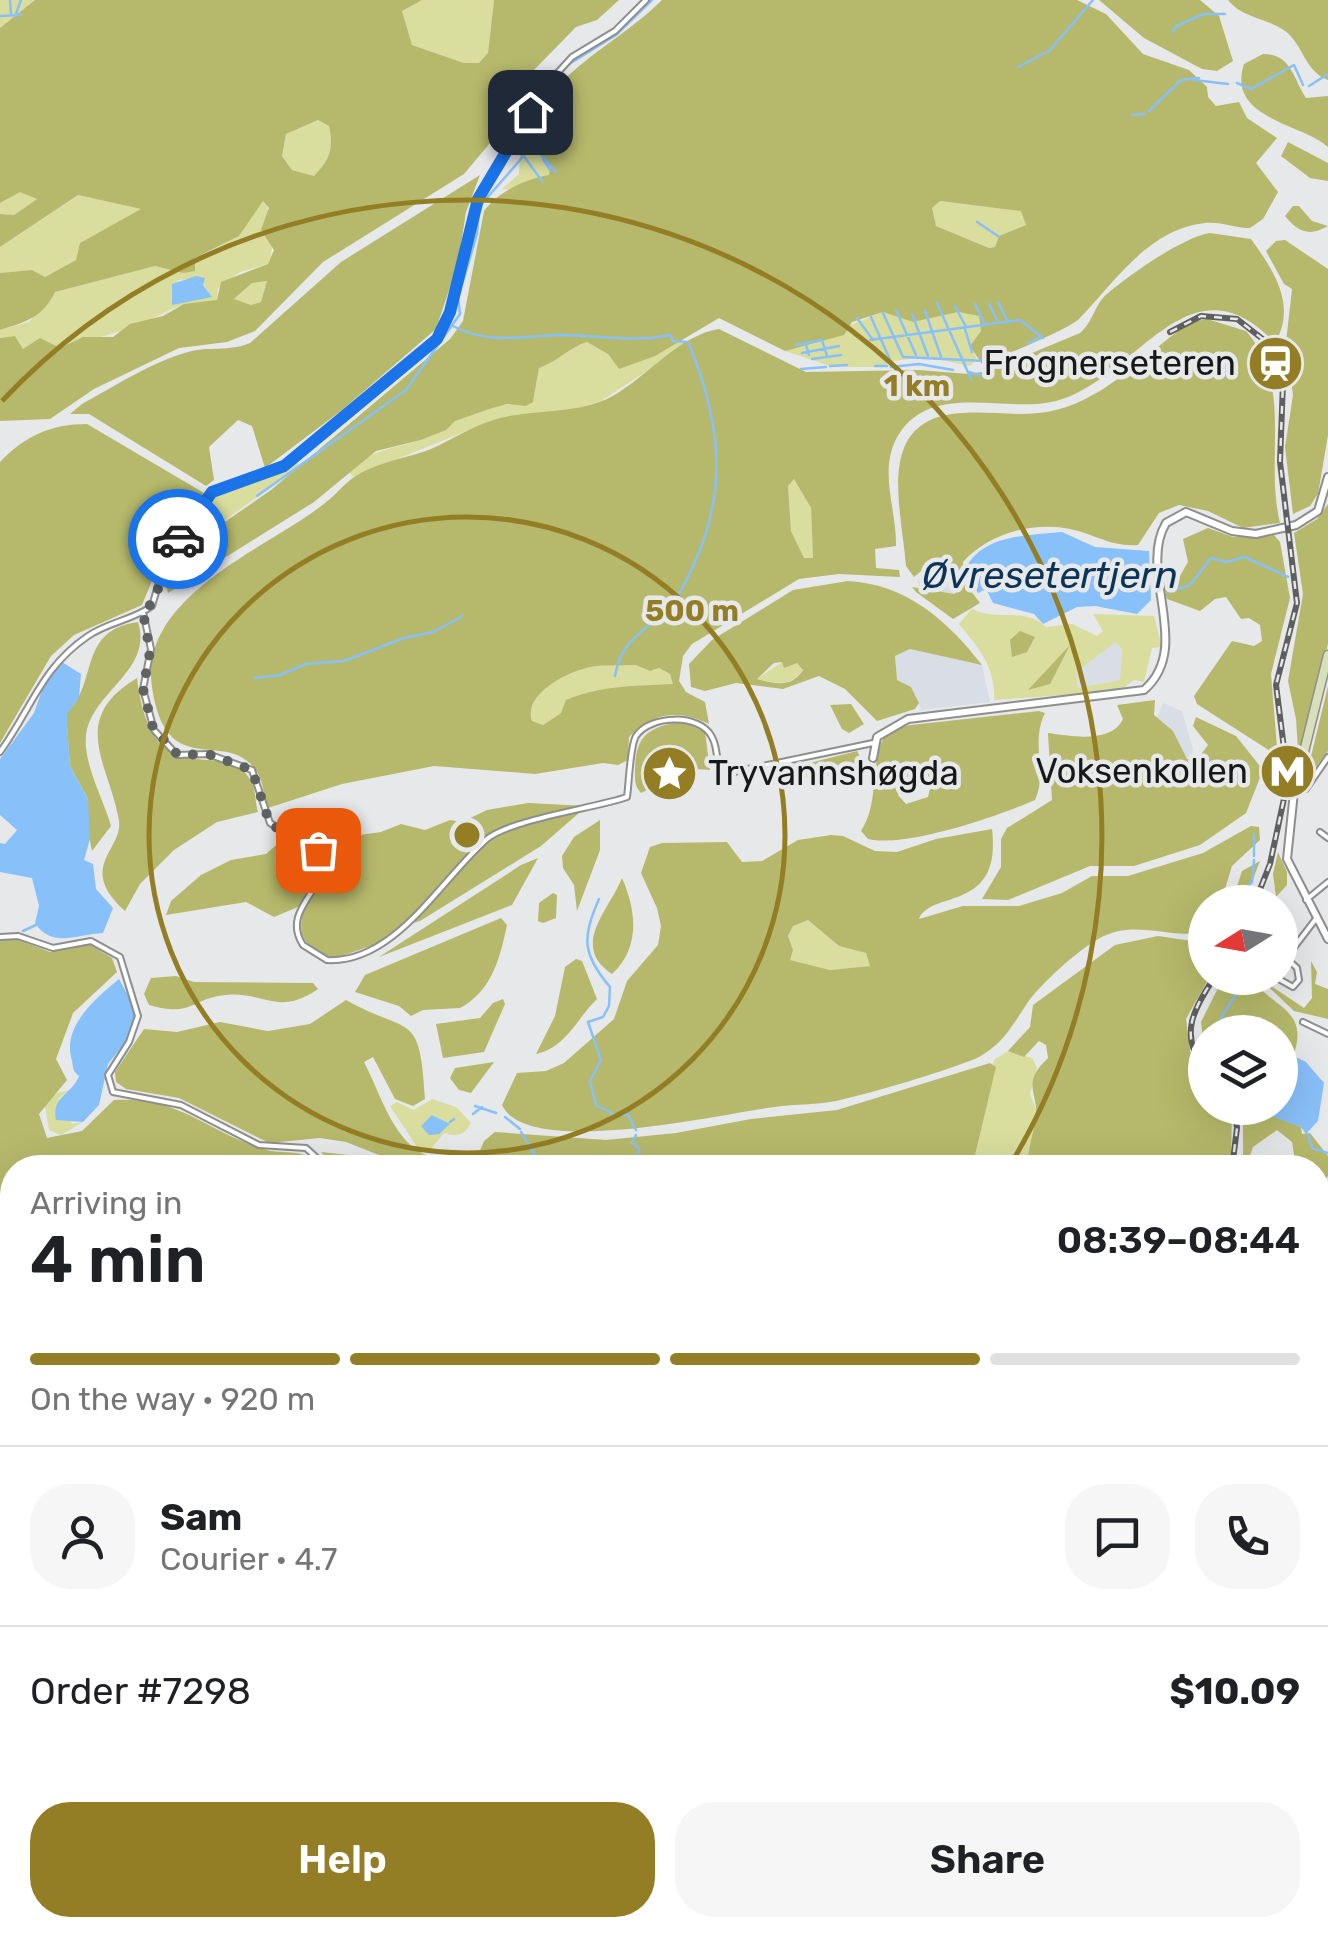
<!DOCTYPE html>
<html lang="en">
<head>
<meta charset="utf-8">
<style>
	:root { --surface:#fff; --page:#f6f6f6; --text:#202124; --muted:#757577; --line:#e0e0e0; --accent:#937e25 }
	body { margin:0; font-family:Rubik,sans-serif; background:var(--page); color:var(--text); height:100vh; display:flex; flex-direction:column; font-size:38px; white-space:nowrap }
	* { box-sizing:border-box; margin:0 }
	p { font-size:32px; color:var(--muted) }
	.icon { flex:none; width:55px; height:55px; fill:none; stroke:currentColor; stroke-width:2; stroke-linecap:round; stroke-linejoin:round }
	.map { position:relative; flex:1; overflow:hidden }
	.side { position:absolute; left:0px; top:1155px; width:1330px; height:782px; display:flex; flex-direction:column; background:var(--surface); border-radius:40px 40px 0 0; box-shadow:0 10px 40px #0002 }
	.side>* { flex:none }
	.needle { width:65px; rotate:259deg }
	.tools { position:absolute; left:1188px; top:885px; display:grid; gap:20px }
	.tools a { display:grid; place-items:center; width:110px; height:110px; border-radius:50%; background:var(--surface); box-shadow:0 10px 40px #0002; font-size:50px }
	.pin { position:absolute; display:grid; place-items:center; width:85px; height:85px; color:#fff; margin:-42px; border-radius:20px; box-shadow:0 5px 15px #0006 }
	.courier { position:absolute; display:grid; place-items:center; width:100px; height:100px; margin:-50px; border:8px solid #1a73e8; border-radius:50%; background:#fff; color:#222; box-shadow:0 2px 12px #0007 }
	.head em { font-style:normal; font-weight:600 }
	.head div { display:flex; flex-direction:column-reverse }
	.head { display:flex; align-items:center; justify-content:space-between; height:170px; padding:0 30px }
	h1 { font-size:65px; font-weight:600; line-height:75px }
	.bar { display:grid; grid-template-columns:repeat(4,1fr); gap:15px 10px; align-content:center; height:120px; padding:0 30px }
	.bar i { height:12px; border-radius:8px; background:var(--line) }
	.bar .on { background:var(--accent) }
	.bar p { grid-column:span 4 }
	.line { display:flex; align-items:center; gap:25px; padding:0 30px; border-top:2px solid var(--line) }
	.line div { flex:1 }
	.round { display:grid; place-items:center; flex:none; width:105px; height:105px; border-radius:40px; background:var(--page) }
	.button { display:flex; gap:20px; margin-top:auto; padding:20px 30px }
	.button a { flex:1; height:115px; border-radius:40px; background:var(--accent); color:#fff; font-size:40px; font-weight:600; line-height:115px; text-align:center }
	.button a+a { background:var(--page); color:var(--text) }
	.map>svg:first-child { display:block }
	.built { fill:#d9dde5 }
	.green { fill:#d9dd9d; fill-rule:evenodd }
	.forest { fill:#b6b96b; fill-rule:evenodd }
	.water { fill:#88c0f9 }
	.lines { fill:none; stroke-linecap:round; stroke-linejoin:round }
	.stream { stroke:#88c0f9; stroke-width:2.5 }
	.minor-casing { stroke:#8e8e8f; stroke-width:8 }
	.tertiary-casing { stroke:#8e8e8f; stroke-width:10 }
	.secondary-casing { stroke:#8e8e8f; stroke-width:11 }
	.minor { stroke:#fff; stroke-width:4 }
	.tertiary { stroke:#fff; stroke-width:6 }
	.secondary { stroke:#d8e0bb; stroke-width:8 }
	.rail-casing { stroke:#5f5f60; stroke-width:6 }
	.rail { stroke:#e7e8e9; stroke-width:2.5; stroke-dasharray:8; stroke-linecap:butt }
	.done { stroke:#606161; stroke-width:10; stroke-dasharray:0 18 }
	.route { stroke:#1a73e8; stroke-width:12 }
	.ring { fill:none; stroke:#937e25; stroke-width:5 }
	.labels { text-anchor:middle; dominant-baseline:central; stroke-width:9; stroke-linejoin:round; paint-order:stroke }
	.poi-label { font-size:35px; fill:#181818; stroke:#e7e8e9; text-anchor:end }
	.water-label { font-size:38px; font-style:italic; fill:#0b3459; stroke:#e7e8e9 }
	.centre { fill:#937e25; stroke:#e7e8e9; stroke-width:5 }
	.ring-label { font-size:30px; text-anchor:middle; font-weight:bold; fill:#937e25; stroke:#e7e8e9; stroke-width:9; stroke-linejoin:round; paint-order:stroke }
</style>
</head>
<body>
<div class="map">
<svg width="1328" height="1937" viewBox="0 0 1328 1937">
	<rect width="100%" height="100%" fill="#e7e8e9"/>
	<path class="built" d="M949,562l12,22 -6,10 -35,-6 -3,-7 14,-18z
		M1116,642l6,8 -2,30 -42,8 -2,-16z
		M910,649l72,16 8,37 -69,8 -5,-15 -19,-15 -2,-24z
		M1163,703l19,8 11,38 -3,12 -41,-25z"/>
	<path class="green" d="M0,0h35l-35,28z
		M422,0h72l-6,54 -8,9h-16l-52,-18 -10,-34z
		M318,120l11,6c5,23 1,33 -15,50l-22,-6 -10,-14 4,-22z
		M535,142l15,22 -1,11c-17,2 -31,16 -47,14l17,-15 1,-25z
		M20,191l17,8 -23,16 -14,-1v-11z
		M78,195l64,14 -62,34 -4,17 -31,17 -13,-7 -32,3v-26z
		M263,200c11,14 12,49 5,64l-28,8 -22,16 -1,12c-14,6 -30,2 -45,9 -45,23 -98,39 -149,40l-8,-13 -15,2v-8l29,-8 26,-30 100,-26 28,7 12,-14 44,-23zM194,279l8,3 9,14 -40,2 7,-18z
		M939,201l83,10 4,14 -27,11 -4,11 -6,1 -53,-22 -5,-18z
		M267,281l-6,21 -10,3 -17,-6 18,-16z
		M883,312l30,10 45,-10 21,4 2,15 -11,15 7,13 -7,7 -44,-9 -33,4 -12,6h-48l-48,-16z
		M682,340l6,4 -87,57 -35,11 -75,9 -138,56 -5,-6c22,-21 44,-22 73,-31 14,-4 22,-12 34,-19 20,-14 54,-17 78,-19l6,-34c18,-6 30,-21 48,-26l21,12 11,15z
		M294,462l5,2c-41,37 -91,61 -125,103l-7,-5 50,-71 44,-12z
		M794,479l17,29 2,50 -9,1 -13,-28 -3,-45z
		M972,609c26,13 51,-3 74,18l26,-3 25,12 6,-5 -10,-17 61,2 8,31 -10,1 -8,34 -10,-2 -15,11 -125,9c2,-32 -15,-52 -35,-76zM1116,642l6,8 -2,30 -42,8 -2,-16z
		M782,662l15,1 6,6c-12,19 -27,14 -46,10z
		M636,665l14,6 9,-3 11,6 4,11c-66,0 -77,4 -131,40l-11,-4c-9,-26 32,-46 53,-53 15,-5 35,-2 51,-3z
		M808,920l31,26 27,7 5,13 -41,4 -41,-10 4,-10 -5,-13 5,-12z
		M1008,1051l24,7 5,10 -7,26 7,18 -9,55h-50l-4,-8 20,-99z
		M70,1090l-11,8 13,26 11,-2 -22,13 -12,-5 -4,-24 8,-12z
		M432,1099l24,8 15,16c-7,12 -13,14 -27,10l-15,18 -10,-1 -29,-44 7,-4 17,8z
		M12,1659v63l-2,2 -10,-1v-61z"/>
	<path class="forest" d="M35,0h387l-20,11 10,34 52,18h15l9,-10 6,-53h125l-22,20 -21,7 -43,44v21l-69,82 -141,88 -68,69 -28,11 -48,6 -85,41 -44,30 -50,2v-83l15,-2 8,13 17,-11 20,10 23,-11h30l17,-13 33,-8 21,-12 33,-4 4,-18 47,-18 6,-14 -13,-20 8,-22 -6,-7 -24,35 -44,22v13l-12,2 -28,-7 -100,26c-12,25 -29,30 -55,38v-57l32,-3 13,7 31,-17 4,-17 61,-34 -63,-14 -78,52v-33l14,1 23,-16 -17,-7 -20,11v-175zM318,120l11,6c5,23 1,33 -15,50l-22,-6 -10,-14 4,-22zM267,281l-6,21 -10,3 -17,-6 18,-16z
		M662,0h415l29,14 37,40 46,16 18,17 1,10 8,9 23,-4 8,16 30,20 -21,25 22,29 -15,27 -13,9c-15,0 -30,-7 -45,-5 -57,6 -91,60 -126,96 -10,10 -80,39 -97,45l-12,-18 11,-15 -2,-15 -21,-4 -45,10 -30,-10 -31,10 -8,13 -59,16 -66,-33 -64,38 -36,13 -11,-15 -21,-12c-16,4 -30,20 -48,26l-6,34 -7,4 -19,-2 -18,5 -34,12 -9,9 -25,10 -45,11 -62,51 -146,91 -3,-12 28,-37 78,-54 179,-151 13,-18 21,-110c13,-19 44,-33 65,-36l1,-11 -21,-25c14,-65 90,-95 133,-139zM940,201l81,10 5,14 -27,11 -4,11 -6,1 -53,-22 -4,-18z
		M1099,0h101l19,16 14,45 -16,10 -15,-2 -58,-31z
		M1228,0h100v80c-23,-8 -25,-36 -43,-49 -18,-13 -43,-13 -57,-31z
		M1263,54c28,0 30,24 43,44l22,-2v51c-26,-24 -102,-28 -84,-83z
		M1288,142l40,21v18l-18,-3 -29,-22z
		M480,175l-14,37 -8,51 -22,66 -94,81 -77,58 -13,-42 -14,-6 -29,27 5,33 -8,6 -117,-72h-19l12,-10c33,-18 70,-42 106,-52 21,-6 41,0 62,-9l91,-81z
		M1293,206h6l13,15 16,5c-19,11 -30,6 -43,-10z
		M1210,233l41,6c23,32 46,66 24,104 -87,-92 -138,37 -219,58 -51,13 -123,-20 -157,33 -22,35 -2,75 -3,112l-21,3 1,19 23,2 1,7 -61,-3 -40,5 -107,65 -9,12 -4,25 7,11 19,10 4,22c-30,-15 -56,-12 -80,13l-1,23 -10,5 -15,-2 -68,11 -101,-8 -92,18 -74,24c-5,-11 -4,-26 -11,-36 -30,-47 -91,13 -105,-85 -14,-91 117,-139 173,-184 12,-9 21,-22 34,-29 23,-13 48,-16 72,-25 20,-9 40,-22 62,-29 39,-12 80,-4 118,-23 35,-19 68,-62 108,-68l87,43 113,-2 49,4 21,-3 91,-38c14,-12 14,-28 27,-39 22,-19 76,-57 103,-61zM794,479l17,29 2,50h-9l-13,-27 -3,-45zM636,665l14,6 9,-3 11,6 3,10c-38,2 -70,1 -107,16l-5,13 -18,12 -11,-4c-9,-26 32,-47 54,-53 14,-4 34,-2 50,-3z
		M1285,240l43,29v166l-10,59 -8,12 -17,8 -8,-67 8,-52 -7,-53 6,-53 -8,-5 -18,-33 10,-10z
		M1207,319l39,12c48,55 18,127 34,192l-37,5 -35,-17 -29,-6 -20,8 -21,32c-28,2 -43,-11 -68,-16 -37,-8 -82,5 -107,33l2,21 15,20 -27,16 -37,-27 -4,-5 43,7 6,-10 -12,-22 -18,1 -17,14 -8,-11c-5,-61 -32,-149 57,-153 31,-2 62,5 93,-3 53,-13 91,-59 135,-88z
		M87,424l117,69 -34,44 -28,68 -68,30 -23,21 -51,87v-281c25,-26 51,-38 87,-38z
		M1328,504v140l-29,120 -3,-45 -8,-38 15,-87 -9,-61 23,-14z
		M1208,528l25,9 41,-2 6,7 10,56 -19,76 6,73 -4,6 -76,-49 -3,-8 38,-55 22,5 8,-5 -2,-16 -11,-7 -8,1 -15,-22 -11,2 -15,12 -33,-12 -3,-12 13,-6 11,-19 -5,-23z
		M848,581c58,3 99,39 134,84l-72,-16 -15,7 2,24 14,7 8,16 -4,6 -38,12 -32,-32 -26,-13 -36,13 -47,-6 -31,8 -14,-4 -2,-23 23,-24 81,-50zM782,662l2,6 13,-5 6,7c-12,18 -27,14 -46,9l17,-16z
		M138,622c15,46 -41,68 -51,107 -7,30 16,68 24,97l-19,25 -5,-24 1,-28 -18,-33 -4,-52c33,-30 11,-84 72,-92z
		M1020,631l15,6 -8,15 -15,5 -2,-17z
		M1070,645l-20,39 -22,6z
		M137,678c15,125 87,54 114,103 5,8 4,22 7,31l-41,10 -43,28 -34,34 -15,27c-49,-44 -2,-61 -6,-90 -9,-56 -52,-101 18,-143z
		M1328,686v65l-23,30z
		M1155,700l-1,15 19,16 14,28 12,-2 9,-12 -15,-19 3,-9 40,19 27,34 -17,43 -46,32 -66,21h-44l-82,34 -26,-1 19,-32v-28l6,-11 45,-28 -4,-67c23,3 63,11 75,-14l-6,-14z
		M851,704l13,20 -15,9 -7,-4 -12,-24z
		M1039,711l6,2c-15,30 3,59 -10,87 -37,16 -129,48 -167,39l-7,-8c21,-32 6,-74 27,-99l14,-6zM925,774l7,5 -4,18 -22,7 -8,-9 6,-14z
		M681,721l24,11 5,38 -31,-2 -5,8 -33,17c-7,-8 -6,-13 -6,-24 1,-34 13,-41 46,-48z
		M857,751l7,13 -13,11 -72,3 -5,-6z
		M528,803l59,3 -46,40 -121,75 -23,7 -15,14 -46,16 -15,-2c-22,-17 -23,-26 -16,-52l-31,13 -28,-15 -80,13 5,-14 30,-26 30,-15 35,-6 32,-28 20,3 -11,8 5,5 69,-10 20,-8 24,6 25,-10 12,2 25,-12z
		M600,820v30l-23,61 -3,-26 -11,-17 -1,-12 12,-19z
		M1251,826l8,1 1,13 -28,26 -11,36h-16v29c-33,10 -69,-13 -105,7 -21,11 -61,47 -74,67 -16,24 -24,40 -51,54 -45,17 -93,31 -139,42 -20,4 -41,3 -61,6 -50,6 -247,53 -273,-2l15,-32 29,-2 18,-8 50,-44 13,-38 31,-36 3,-19 -4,-18 -16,-35 9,-26 12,-4 65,-1 15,20 20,-1 36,-21 33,-5 12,1 32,15 22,1 39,-13 56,-10c10,84 -61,60 -73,90l44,-13h56l43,-13 30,-17h36l75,-23zM808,920l31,26 27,7 4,13 -40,4 -40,-10 3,-10 -5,-14 5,-10z
		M1278,852l9,20v13l-11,12 -3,-23z
		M538,858l-26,47 -133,52 142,-92z
		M1260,861l-16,41h-12l10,-31z
		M622,878c15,34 18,70 -10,96 -42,-28 -4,-62 10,-96z
		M553,893l4,2 -1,23 -13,5 -5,-2 1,-18z
		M501,918l6,7c-7,33 -15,66 -47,83l-37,2 -12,6 -12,-10 -44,-14 10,-17z
		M1158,936l47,7v35h4l-23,41 4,32 15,25v32l27,1 -1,58h-203c-1,-16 5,-32 8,-49 3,-25 -16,-34 12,-60l-2,-13 -7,-4 -15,16 -16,-6 22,-24 3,-22 82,-60z
		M16,939l34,13 39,-8 23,14 5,14 -44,41 -17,46 11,21 -28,34 8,24 35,-7 32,-31c68,-3 91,31 149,49 22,7 42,-3 58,18l-309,1v491l-12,3v-722z
		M576,959l6,2 15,38c-20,19 -31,49 -61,55l19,-38 10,-49z
		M1311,961l6,11 -2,12 13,5v30l-34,-8 -35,-33 45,30 8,-10z
		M176,976l18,6 119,1 5,6c-40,28 -55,2 -92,6 -35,3 -33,23 -77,10l-5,-11 7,-16z
		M1223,978h29c20,31 57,30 42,76l-14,4v-26h-75v23l-4,-33z
		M503,999l2,5 -21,48 -41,6 -7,-34 44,-6 13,-15z
		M346,1000c64,36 74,9 79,99l-12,7 -18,-7 -22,-42 -9,5c16,30 30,83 65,94l-45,1 -38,-15 -26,-4 -51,5 -90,-45 -53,-9 -10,-7 -1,-10 29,-43 33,3 43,-10 48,9 42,-7z
		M494,1062l-23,31 -12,-3 -9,-12 5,-10z
		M990,1063l6,4 -22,92 4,8h-505l11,-26 11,-9 111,8 70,-7 75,-14 86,-9z
		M1243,1108c18,0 39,12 58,19l1,7 8,-1 18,23v20l-10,11v-19l-22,-1 -4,-25 -15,-12 -24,17 -5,14h-5z
		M321,1152l28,3 34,12h-49z
		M1318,1280l10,11v46l-10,-1z
		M1318,1459l2,6 8,1v164l-10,6z
		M1328,1641v34l-10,6v-37z
		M1328,1689v181l-10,5v-178z
		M12,1722v140h-12v-139z
		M1319,1907l2,30h-50l19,-12h28z
		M160,1925h545l7,12h-547z
		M807,1925h48l-4,12h-46z
		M876,1925h35l-9,12h-33z
		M962,1925h269l-24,12h-252z"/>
	<path class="water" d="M196,276l9,2 -2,7 9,12 -40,8v-21z
		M1062,532l33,15 54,4 2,49 -14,14 -42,-8 -18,1 -34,17 -9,-10 -41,-11 -7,-14 -8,4 -14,-22c18,-37 61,-35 98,-39z
		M62,662l19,12 -2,24 -12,16v9l3,43 18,33 2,40 -6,21 9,4 3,25 17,19 -10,25c-26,1 -51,16 -68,-10l4,-17 -7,-28 -32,-6v-29l5,1 12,-14 -17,-15v-56l34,-46 13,-37z
		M119,979l17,31 -9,30 -19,24 -9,41 -16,17 -27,-2c-5,-24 16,-25 23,-44 -8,-6 -5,-10 -8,-19 -7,-32 24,-58 48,-78z
		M1290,1054l16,8 18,21 -6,38 -12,13 -5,-7 -44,-16 23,-3v-50z
		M432,1115l18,9 -11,10 -10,1 -8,-9z
		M1318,1373l10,8 -3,79 -7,-5z"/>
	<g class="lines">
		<path class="stream" d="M10,0l1,14
			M16,14l5,-14
			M0,16l21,-1
			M1173,32l3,-6 28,-12h21
			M566,66l50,-31 36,-35
			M1018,67l31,-16 44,-51
			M1194,80l34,4
			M1237,83l14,6 43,-24 9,20
			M1309,86l19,-12
			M537,107l10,-20
			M1149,111l32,-31 18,-2
			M1132,115l13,-1
			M513,124l21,-27
			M531,143l25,29
			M523,155l19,26
			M543,159l7,11
			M480,192l4,-9
			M977,222l21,14
			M998,302l10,20
			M937,303l34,76
			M975,304l10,21
			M989,304l8,16
			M955,306l11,21
			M896,310l20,45
			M925,311l16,46
			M883,313l20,44 82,4
			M912,314l16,42
			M871,317l20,45
			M857,318l16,22
			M847,325l7,9
			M453,326c36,19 67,10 107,9 38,0 71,8 110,0l3,6 14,1
			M965,329l7,23
			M870,340l150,-20 23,18
			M1028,343l12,-5
			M796,345l26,-5 5,16
			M806,345l3,10
			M802,353l37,-7
			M812,359l29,-4
			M830,366l17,-1
			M875,366h12
			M891,367l28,-3 34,6
			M801,369l25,-2
			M969,372l13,4
			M257,496l149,-106 54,-76 -2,-16 19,-64 2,-27 42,-48 16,-44
			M1168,592l22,-7 21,-27 15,4 19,-5 43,20
			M615,676c6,-35 26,-42 49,-64 13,-12 22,-30 29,-46 37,-78 26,-148 -4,-222
			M255,678l25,-3 26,-11 38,-3 60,-23 29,-6 30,-16
			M1254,856v-22
			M337,865l13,5
			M599,899c-17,39 -17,55 11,88l-1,19 -6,11 -15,5 13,38 -11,21 6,24 17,9 15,1 8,15
			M1230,902l22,-20 2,-22
			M23,931l13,-6
			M0,940l11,-2
			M1205,952v17
			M1222,978l11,2 6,9 -18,29 15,14
			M475,1106l21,7
			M473,1114l9,-7
			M505,1117l15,12
			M450,1122l4,-3
			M521,1132l15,25 15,11
			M1308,1134l4,14 16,5
			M636,1168l3,-20 -7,-5 4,-8"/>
		<defs>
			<path id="minor" d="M143,612l8,37 -8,40 11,41 23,25 31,-1 44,16 18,53 53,33c6,33 -43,53 -20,89l24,15c68,4 114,-81 160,-121 22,-19 108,-31 140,-42 2,-14 3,-51 9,-61 14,-21 64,-23 76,1 6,10 5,26 7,38l154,-32
				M0,752c32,-44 41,-84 88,-116 20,-14 45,-16 64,-30l14,-48 43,-64 75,-29 153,-126 12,-27 29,-113 23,-42 25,-35 14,-30 32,-35 43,-26 31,-31
				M1296,792l10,-3 22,-32
				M1320,832l8,6
				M1306,900l22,-18
				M0,937l18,-1 35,12 38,-7 29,16 18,59 -9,26 -21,33 5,17 68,13 78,40 47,3 22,20
				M1286,958l29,-38
				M1277,978l16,9 6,-7 -2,-12 -11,-10 -6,3
				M1303,1022l25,12
				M1318,1236l10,-5
				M1318,1640l10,-4
				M0,1751h12"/>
			<path id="tertiary" d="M873,758l4,-21 31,-18 236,-29c50,-43 -7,-118 22,-167l20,-11 46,19 24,3 40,-9 22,-14 10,-34
				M1294,792l-7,67 41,80
				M1318,1221l10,-11"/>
			<path id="secondary" d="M1294,792l34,-137"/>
		</defs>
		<use href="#minor" class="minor-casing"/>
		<use href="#tertiary" class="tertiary-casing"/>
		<use href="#secondary" class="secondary-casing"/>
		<use href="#minor" class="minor"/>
		<use href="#tertiary" class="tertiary"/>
		<use href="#secondary" class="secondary"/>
		<defs>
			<path id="rail" d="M1170,332l31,-16 36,3 32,25 14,38 -3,80 17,141 -21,82 12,95 -18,84 -15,38
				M1205,1068c-27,-32 -11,-60 9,-90
				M1232,1168l5,-40 -3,-20
				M1318,1228l10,-10"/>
		</defs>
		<use href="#rail" class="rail-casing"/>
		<use href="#rail" class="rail"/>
	</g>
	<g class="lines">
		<path class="done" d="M178,539c-13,20 -20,65 -35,73l7,40 -7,37 10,39 25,27 30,-1 44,16 18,54 48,26"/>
		<path class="route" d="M178,539l34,-47 72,-26 153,-127 13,-27 28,-113 52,-87"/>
	</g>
	<g class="ring">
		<circle cx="467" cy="835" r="318"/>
		<path d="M2 401A636 636 0 0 1 1009 1167"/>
	</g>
	<defs>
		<symbol id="station-disc" viewBox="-11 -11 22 22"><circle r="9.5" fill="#937e25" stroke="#e7e8e9"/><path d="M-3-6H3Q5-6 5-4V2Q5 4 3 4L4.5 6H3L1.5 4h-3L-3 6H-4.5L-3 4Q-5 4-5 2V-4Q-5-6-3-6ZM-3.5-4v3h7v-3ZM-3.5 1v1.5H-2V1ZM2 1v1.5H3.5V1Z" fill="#fff"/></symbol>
		<symbol id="metro-disc" viewBox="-11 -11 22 22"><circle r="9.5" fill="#937e25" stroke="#e7e8e9"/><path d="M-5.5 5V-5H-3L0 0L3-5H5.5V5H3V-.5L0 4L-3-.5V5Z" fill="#fff"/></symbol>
		<symbol id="sight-disc" viewBox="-11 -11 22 22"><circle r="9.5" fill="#937e25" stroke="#e7e8e9"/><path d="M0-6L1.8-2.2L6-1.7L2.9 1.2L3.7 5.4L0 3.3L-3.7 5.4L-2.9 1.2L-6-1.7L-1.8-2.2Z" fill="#fff"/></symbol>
	</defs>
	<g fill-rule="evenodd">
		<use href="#station-disc" x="1244" y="332" width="63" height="63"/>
		<use href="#metro-disc" x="1256" y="740" width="63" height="63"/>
		<use href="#sight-disc" x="638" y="742" width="63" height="63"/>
	</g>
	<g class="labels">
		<g class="poi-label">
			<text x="1236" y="363">Frognerseteren</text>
			<text x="1248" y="771">Voksenkollen</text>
			<text x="708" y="773" text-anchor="start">Tryvannshøgda</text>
		</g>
		<g class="water-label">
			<text x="1050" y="575">Øvresetertjern</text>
		</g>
	</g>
	<circle cx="467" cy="835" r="15" class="centre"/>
	<g class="ring-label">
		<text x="917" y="396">1 km</text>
		<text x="692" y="621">500 m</text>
	</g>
</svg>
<div class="tools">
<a><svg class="needle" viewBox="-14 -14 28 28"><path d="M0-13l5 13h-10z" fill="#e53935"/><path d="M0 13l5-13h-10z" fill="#757577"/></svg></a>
<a><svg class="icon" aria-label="layers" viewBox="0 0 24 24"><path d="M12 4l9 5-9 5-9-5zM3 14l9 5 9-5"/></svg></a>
</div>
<div class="pin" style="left:318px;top:850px;background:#ea580c"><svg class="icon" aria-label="bag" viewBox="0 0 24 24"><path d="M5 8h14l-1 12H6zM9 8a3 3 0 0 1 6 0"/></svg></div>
<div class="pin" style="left:530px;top:112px;background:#1f2937"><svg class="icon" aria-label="home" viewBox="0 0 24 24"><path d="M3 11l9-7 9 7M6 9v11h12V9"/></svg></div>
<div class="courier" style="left:178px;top:539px"><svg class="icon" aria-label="car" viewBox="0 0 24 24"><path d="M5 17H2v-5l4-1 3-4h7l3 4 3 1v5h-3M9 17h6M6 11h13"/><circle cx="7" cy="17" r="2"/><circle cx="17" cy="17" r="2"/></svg></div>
<section class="side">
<div class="head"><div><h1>4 min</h1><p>Arriving in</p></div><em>08:39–08:44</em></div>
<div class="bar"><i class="on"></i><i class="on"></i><i class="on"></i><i></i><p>On the way · 920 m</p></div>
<div class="line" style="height:180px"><a class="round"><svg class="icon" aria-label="person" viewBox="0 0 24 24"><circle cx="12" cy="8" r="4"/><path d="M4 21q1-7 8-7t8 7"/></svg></a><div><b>Sam</b><p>Courier · 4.7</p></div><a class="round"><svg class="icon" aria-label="chat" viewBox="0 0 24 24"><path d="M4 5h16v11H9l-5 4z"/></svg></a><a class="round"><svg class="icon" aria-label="phone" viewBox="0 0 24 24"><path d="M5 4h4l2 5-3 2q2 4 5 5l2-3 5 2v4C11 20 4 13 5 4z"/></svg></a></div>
<div class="line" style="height:130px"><div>Order #7298</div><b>$10.09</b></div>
<div class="button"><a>Help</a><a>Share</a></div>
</section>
</div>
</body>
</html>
